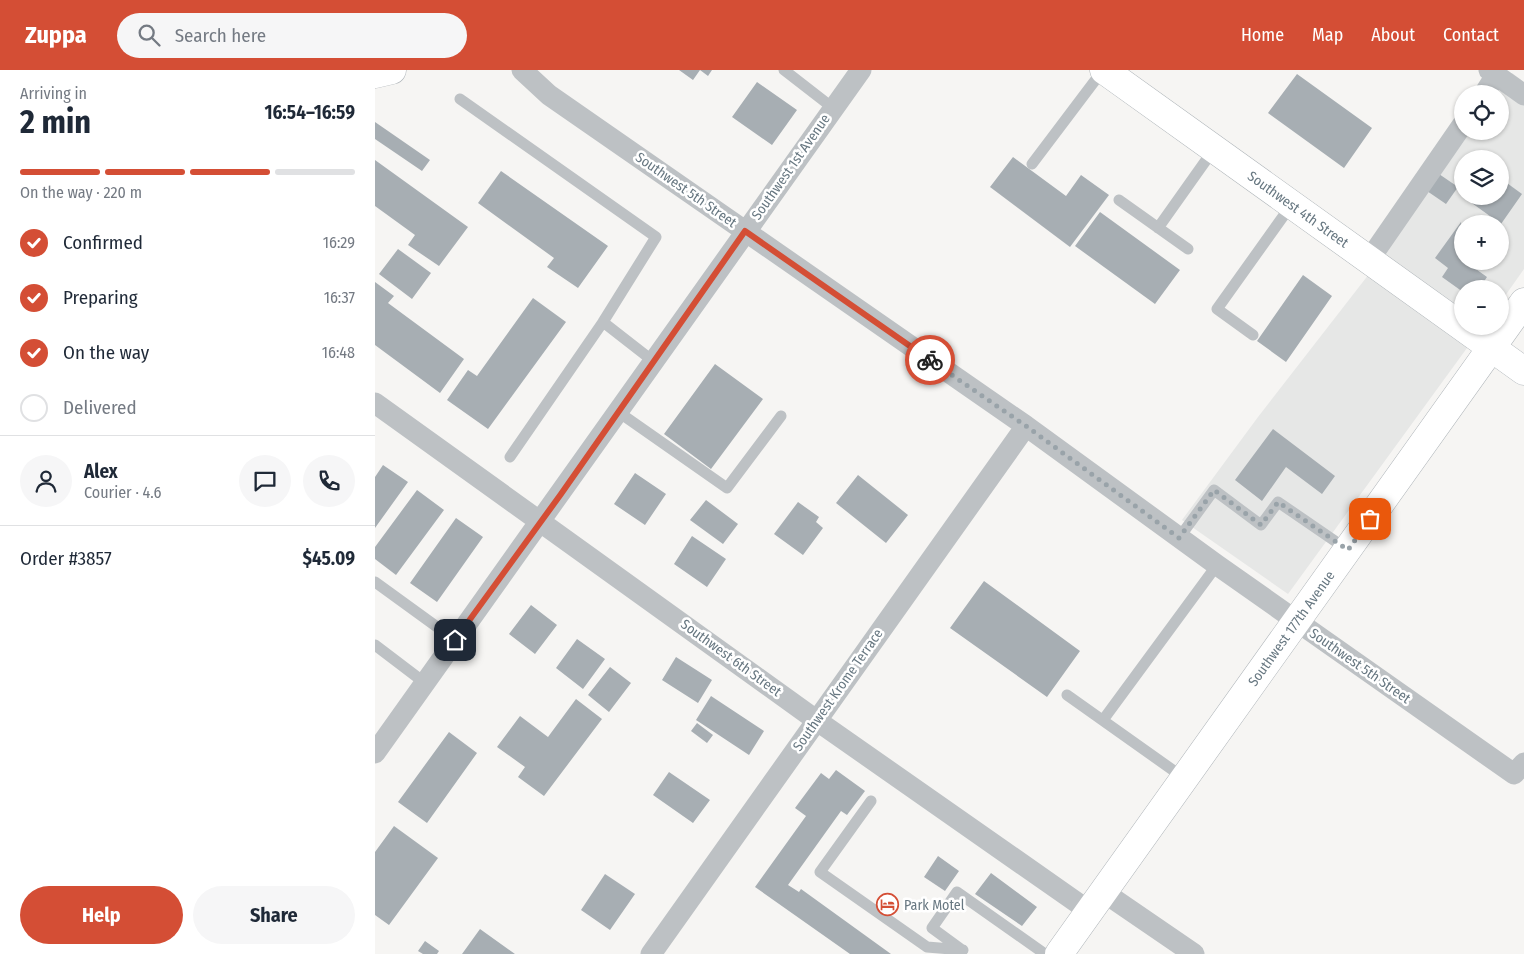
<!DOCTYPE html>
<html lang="en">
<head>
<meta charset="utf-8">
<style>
	:root { --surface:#fff; --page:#f6f6f7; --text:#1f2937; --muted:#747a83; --line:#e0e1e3; --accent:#d44e35 }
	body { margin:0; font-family:"Fira Sans Condensed",sans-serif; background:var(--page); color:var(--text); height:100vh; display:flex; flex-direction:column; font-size:19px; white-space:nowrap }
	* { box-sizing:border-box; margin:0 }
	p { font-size:16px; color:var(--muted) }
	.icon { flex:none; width:28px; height:28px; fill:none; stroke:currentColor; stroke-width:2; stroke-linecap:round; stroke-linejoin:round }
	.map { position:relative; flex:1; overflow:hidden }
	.side { display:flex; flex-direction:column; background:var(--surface); width:375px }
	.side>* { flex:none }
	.fabs { position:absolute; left:1079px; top:15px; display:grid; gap:10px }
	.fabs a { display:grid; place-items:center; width:55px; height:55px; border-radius:50%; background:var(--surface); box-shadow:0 1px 4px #0004; font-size:25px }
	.pin { position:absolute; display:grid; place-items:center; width:42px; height:42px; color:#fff; margin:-21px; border-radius:10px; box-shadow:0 2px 8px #0006 }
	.courier { position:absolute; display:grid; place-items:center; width:50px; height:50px; margin:-25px; border:4px solid #d44e35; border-radius:50%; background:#fff; color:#222; box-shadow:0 1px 6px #0007 }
	.head em { font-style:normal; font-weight:700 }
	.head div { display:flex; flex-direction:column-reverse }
	.head { display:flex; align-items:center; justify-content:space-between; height:85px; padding:0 20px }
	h1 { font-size:32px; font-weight:700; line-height:38px }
	.bar { display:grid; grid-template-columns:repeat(4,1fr); gap:8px 5px; align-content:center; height:60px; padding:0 20px }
	.bar i { height:6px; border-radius:4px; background:var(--line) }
	.bar .selected { background:var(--accent) }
	.bar p { grid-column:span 4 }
	.line { display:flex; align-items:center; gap:12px; padding:0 20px; border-top:1px solid var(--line) }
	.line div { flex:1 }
	.round { display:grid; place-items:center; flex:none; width:52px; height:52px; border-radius:26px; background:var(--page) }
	ol { padding:0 20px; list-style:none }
	li { display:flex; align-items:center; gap:15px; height:55px }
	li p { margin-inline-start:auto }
	li .icon { padding:5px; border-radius:50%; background:var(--accent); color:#fff; stroke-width:4 }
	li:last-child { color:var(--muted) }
	li i { width:28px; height:28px; border:2px solid var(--line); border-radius:50% }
	.primary-button { display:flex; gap:10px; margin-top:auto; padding:10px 20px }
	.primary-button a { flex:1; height:58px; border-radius:30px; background:var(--accent); color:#fff; font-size:20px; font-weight:700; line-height:58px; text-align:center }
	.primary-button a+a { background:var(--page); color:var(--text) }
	header { display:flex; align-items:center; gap:30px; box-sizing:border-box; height:70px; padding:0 25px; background:var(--accent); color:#fff }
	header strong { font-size:24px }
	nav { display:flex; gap:28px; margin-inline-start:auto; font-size:18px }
	.search { width:350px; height:45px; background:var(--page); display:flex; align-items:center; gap:12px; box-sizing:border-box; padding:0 18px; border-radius:28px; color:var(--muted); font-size:19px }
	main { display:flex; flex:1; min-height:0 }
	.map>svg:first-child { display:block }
	.built { fill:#e6e7e6; fill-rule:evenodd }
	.building { fill:#a7aeb3 }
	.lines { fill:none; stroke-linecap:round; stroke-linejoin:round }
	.secondary-casing { stroke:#afb5b9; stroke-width:29 }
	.lane { stroke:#bdc1c4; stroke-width:11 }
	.street { stroke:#bdc1c4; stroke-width:21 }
	.secondary { stroke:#fff; stroke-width:28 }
	.done { stroke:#99a3a9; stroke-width:5; stroke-dasharray:0 9 }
	.route { stroke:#d44e35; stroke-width:6 }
	.labels { text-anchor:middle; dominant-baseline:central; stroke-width:5; stroke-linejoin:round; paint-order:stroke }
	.street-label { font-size:14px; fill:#677781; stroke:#fff }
	.poi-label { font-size:14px; fill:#677781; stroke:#fff; text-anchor:start }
</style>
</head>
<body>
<header>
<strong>Zuppa</strong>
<div class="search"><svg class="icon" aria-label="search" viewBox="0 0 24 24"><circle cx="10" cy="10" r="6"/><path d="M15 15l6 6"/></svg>Search here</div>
<nav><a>Home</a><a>Map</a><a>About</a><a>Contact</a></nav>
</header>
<main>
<section class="side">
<div class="head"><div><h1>2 min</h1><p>Arriving in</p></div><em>16:54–16:59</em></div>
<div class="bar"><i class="selected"></i><i class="selected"></i><i class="selected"></i><i></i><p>On the way · 220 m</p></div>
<ol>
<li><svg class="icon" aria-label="check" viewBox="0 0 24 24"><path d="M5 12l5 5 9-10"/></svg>Confirmed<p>16:29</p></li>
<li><svg class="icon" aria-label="check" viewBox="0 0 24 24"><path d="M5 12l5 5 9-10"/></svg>Preparing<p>16:37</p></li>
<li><svg class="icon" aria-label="check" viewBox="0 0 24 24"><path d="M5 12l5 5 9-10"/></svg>On the way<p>16:48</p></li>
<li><i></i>Delivered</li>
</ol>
<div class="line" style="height:90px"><a class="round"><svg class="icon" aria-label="person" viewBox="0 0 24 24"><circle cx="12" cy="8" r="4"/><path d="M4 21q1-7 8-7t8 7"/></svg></a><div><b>Alex</b><p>Courier · 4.6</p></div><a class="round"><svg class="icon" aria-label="chat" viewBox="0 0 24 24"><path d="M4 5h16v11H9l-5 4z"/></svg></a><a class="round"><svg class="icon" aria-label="phone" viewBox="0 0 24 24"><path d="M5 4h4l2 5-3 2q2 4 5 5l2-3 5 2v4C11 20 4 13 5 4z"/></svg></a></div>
<div class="line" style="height:65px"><div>Order #3857</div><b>$45.09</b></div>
<div class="primary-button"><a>Help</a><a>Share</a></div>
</section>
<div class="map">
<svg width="1149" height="884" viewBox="0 0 1149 884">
	<rect width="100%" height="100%" fill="#f6f5f3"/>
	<path class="built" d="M1137,3l12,9v187l-24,34v-14h-37v37h20l-195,268 -106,-74 76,-103 125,-161 88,-125h29v-37h-3zM1088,89h37v37h-37zM1088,154h37v37h-37z"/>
	<path class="building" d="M304,0h33l-4,6 -8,-6 -7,10z
		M922,4l75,54 -28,40 -76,-55z
		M382,12l40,28 -25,35 -40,-28z
		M0,52l55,38 -8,11 -47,-32z
		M638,87l53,39 15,-21 28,20 -39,52 -80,-60z
		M0,90l93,67 -29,39 -31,-21 7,-10 -40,-29z
		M126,101l107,75 -30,42 -31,-21 7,-9 -76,-55z
		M1064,104l19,13 -12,17 -19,-13z
		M1125,108l22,16 -21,30 -39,-28h38z
		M725,142l80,58 -25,34 -80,-58z
		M1086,152l2,39h14l-4,6 14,10 -8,12h-16v3l-21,-15 6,-9 -13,-10z
		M23,179l33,24 -19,26 -33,-25z
		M928,205l29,21 -46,66 -29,-21z
		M0,212l19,14 -6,7 76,56 -24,34 -65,-48z
		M158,228l33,24 -78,107 -41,-29 21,-30 9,6z
		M340,294l48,35 -52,70 -47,-35z
		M898,359l62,47 -13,18 -36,-27 -24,34 -27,-21z
		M8,395l25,17 -33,46v-51z
		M260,403l31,21 -21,31 -31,-21z
		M483,405l50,40 -22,28 -50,-40z
		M42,420l27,20 -48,65 -21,-16v-12z
		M331,430l32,24 -15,20 -33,-24z
		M423,432l21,15 -3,5 7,6 -20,27 -29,-21z
		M81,448l27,19 -46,65 -27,-19z
		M317,466l34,23 -19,28 -33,-23z
		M609,511l96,70 -33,46 -97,-69z
		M156,535l26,20 -22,29 -26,-20z
		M202,569l28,20 -22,30 -27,-21z
		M301,587l36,23 -14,23 -36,-23z
		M235,597l21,16 -22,29 -21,-17z
		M336,626l53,35 -15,24 -53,-35z
		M201,629l26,20 -58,77 -26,-19 7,-10 -28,-20 23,-31 28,21z
		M322,653l16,12 -6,8 -16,-12z
		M74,662l28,21 -50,70 -29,-21z
		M461,700l29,21 -18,24 -6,-4 -53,74 11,7 2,-3 90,65h-41l-95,-67 51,-71 -11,-8 26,-35 8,6z
		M294,702l41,28 -17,23 -40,-28z
		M19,756l44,32 -49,67 -14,-10v-63z
		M563,786l21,15 -14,20 -21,-14z
		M616,803l46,34 -15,19 -47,-32z
		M230,804l30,20 -25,36 -29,-20z
		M105,859l35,25h-53z
		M50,871l14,10 -2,3h-14l-5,-3z"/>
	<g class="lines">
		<defs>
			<g id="secondary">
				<path id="s1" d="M729,0l420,301"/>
				<path d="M0,4l17,-4"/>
				<path id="s2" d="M684,884l465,-652"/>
			</g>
		</defs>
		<use href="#secondary" class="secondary-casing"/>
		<path class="lane" d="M409,0l49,38
			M85,29l196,138 -53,85
			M657,94l71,-94
			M744,130l69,49
			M783,158l56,-79
			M878,265l-36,-26 75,-105
			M242,341l110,77 54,-72
			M135,387l93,-135 50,39
			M804,468l35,-48 47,35 17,-23 70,48
			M0,512l80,58
			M0,575l50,38
			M692,625l117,83
			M728,650l114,-155
			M496,731l-51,71 107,75 36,3
			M587,880l-30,-22 25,-36 88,62"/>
		<path class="street" d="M147,0l27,25 477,331 191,139 297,209 10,-11
			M1114,0l35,25
			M1109,24l12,-19
			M994,190l94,-136
			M0,333l441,317 273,191
			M0,683l486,-683
			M727,821l92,63
			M276,884l375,-528"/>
		<use href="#secondary" class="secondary"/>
	</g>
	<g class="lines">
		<path class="done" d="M555,290l96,66 153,112 35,-48 47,35 17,-23 70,48 22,-31"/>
		<path class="route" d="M80,570l106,-146 184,-263 185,129"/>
	</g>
	<defs>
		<symbol id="hotel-ring" viewBox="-11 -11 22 22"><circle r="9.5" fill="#fff" stroke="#d44e35" stroke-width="1.5"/><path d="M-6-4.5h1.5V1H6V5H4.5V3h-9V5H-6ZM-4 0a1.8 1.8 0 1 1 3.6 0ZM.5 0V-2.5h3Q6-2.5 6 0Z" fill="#d44e35"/></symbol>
	</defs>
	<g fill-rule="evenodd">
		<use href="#hotel-ring" x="500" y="822" width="25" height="25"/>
	</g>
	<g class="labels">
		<g class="street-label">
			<text transform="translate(416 97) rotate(-55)">Southwest 1st Avenue</text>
			<text transform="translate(311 120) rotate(35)">Southwest 5th Street</text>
			<text stroke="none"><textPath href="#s1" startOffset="239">Southwest 4th Street</textPath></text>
			<text stroke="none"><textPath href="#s2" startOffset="400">Southwest 177th Avenue</textPath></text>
			<text transform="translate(356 588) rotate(36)">Southwest 6th Street</text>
			<text transform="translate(985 596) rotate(35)">Southwest 5th Street</text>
			<text transform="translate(463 620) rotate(-55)">Southwest Krome Terrace</text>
		</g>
		<g class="poi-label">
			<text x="529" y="835">Park Motel</text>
		</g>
	</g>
</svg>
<div class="fabs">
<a><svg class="icon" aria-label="locate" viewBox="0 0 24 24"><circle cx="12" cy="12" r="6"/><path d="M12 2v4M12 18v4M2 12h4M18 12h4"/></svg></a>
<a><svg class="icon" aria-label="layers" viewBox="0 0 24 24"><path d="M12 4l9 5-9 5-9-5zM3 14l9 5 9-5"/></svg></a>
<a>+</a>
<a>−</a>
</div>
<div class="pin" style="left:995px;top:449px;background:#ea580c"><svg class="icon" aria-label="bag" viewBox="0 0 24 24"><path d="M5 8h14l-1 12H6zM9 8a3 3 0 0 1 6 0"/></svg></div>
<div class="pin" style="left:80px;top:570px;background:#1f2937"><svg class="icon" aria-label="home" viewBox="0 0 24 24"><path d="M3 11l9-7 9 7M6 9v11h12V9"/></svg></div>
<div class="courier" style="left:555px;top:290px"><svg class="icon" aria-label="bike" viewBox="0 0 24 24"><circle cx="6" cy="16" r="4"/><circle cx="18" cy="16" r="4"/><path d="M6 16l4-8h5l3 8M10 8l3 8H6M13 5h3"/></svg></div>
</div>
</main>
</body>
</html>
